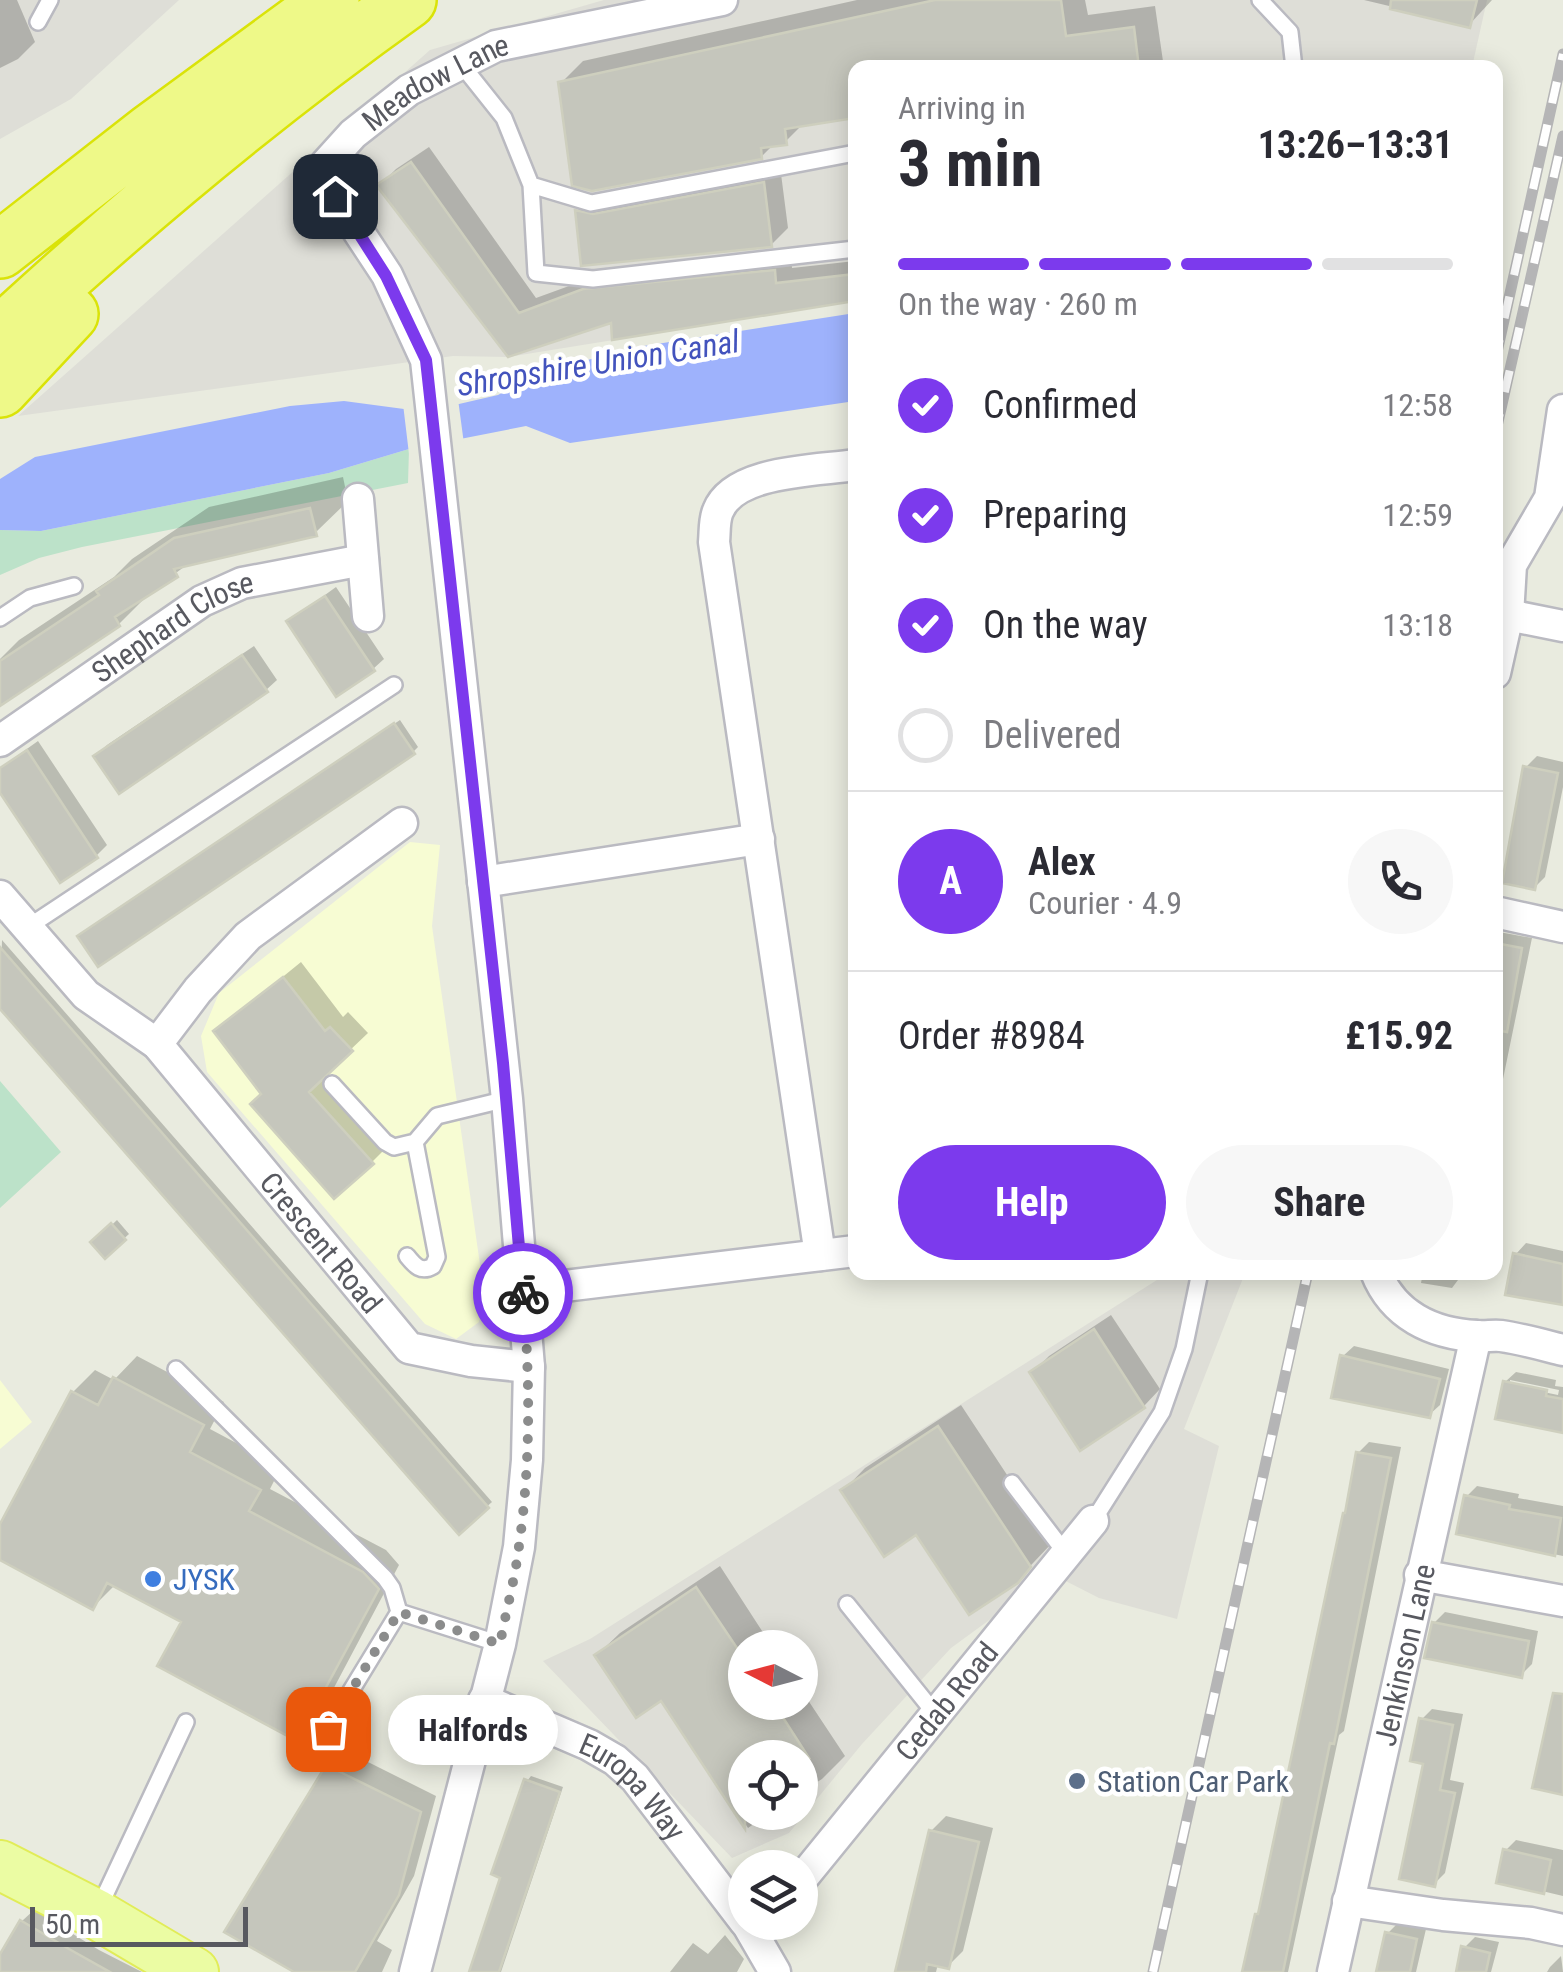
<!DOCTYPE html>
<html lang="en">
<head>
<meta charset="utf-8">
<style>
	:root { --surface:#fff; --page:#f7f7f7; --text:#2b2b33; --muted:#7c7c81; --line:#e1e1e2; --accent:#7c3aed }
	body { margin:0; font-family:"Roboto Condensed",sans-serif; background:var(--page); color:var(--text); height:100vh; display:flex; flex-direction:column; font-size:38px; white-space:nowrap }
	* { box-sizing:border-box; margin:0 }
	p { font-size:32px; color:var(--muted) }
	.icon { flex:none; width:55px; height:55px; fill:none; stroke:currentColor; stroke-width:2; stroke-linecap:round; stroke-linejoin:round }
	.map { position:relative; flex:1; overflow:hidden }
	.side { position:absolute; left:848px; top:60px; width:655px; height:1220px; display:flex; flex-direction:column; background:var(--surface); border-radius:20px; box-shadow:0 5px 25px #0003 }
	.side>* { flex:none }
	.needle { width:65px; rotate:276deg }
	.buttons { position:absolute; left:728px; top:1630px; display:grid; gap:20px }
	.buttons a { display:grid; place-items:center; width:90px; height:90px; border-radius:50%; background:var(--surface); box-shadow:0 5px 25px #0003; font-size:50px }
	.scale { position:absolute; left:30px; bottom:25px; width:218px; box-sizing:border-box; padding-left:10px; border:5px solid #585960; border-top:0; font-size:28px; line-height:35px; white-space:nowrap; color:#585960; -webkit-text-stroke:8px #fff; paint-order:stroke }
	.pin { position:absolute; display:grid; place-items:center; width:85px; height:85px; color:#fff; margin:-42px; border-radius:20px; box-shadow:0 5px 15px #0006 }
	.courier { position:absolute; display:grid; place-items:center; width:100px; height:100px; margin:-50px; border:8px solid #7c3aed; border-radius:50%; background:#fff; color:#222; box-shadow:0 2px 12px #0007 }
	.bubble { position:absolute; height:70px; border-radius:35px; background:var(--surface); box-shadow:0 5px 25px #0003; font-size:32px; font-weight:700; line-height:70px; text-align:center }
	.head em { font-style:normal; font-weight:700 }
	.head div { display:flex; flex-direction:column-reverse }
	.head { display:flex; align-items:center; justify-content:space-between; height:170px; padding:0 50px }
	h1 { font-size:65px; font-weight:700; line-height:75px }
	.bar { display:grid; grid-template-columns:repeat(4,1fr); gap:15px 10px; align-content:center; height:120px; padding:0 50px }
	.bar i { height:12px; border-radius:8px; background:var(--line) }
	.bar .selected { background:var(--accent) }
	.bar p { grid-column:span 4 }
	.line { display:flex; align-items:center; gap:25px; padding:0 50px; border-top:2px solid var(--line) }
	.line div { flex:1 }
	.round { display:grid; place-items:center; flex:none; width:105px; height:105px; border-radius:52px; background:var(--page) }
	ol { padding:0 50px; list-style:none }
	li { display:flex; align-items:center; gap:30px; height:110px }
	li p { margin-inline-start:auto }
	li .icon { padding:10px; border-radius:50%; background:var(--accent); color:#fff; stroke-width:4 }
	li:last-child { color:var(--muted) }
	li i { width:55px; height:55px; border:5px solid var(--line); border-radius:50% }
	.cta { display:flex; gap:20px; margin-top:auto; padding:20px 50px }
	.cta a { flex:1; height:115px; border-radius:60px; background:var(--accent); color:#fff; font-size:40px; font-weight:700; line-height:115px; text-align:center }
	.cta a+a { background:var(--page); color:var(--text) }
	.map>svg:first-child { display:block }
	.commercial { fill:#f7fcd3 }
	.industrial { fill:#deded7; fill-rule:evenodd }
	.green { fill:#bce2c9 }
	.water { fill:#9eb2fc }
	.pier { fill:#e9ebdf }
	.shadow { fill:#0003; fill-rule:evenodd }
	.building { fill:#c5c6bc; stroke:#cecfbe; stroke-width:2.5 }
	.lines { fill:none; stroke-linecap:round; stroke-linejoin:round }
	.lane-casing { stroke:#babac1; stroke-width:20 }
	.street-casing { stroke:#babac1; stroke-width:35 }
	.primary-casing { stroke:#e1ec58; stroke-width:52 }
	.highway-casing { stroke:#dae308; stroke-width:60 }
	.lane { stroke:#fff; stroke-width:15 }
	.street { stroke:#fff; stroke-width:30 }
	.primary { stroke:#ebfca3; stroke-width:48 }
	.highway { stroke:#eef988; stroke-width:55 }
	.rail-casing { stroke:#b5b5b6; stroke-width:11 }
	.rail { stroke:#fff; stroke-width:8; stroke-dasharray:22; stroke-linecap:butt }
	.done { stroke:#8b8c8c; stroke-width:10; stroke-dasharray:0 18 }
	.route { stroke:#7c3aed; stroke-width:12 }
	.shop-dot { fill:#3f7fe0; stroke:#fff; stroke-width:4 }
	.service-dot { fill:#5c6f8a; stroke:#fff; stroke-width:4 }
	.labels { text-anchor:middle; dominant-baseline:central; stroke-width:9; stroke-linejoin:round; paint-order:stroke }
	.street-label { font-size:30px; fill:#585960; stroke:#fff }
	.shop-label { font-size:30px; fill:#366cbe; stroke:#fff; text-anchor:start }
	.service-label { font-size:30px; fill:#4e5e75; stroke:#fff; text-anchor:start }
	.water-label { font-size:32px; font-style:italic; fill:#4353bd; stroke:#fff }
</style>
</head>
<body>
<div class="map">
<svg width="1563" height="1972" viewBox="0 0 1563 1972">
	<rect width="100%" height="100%" fill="#e9ebdf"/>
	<path class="commercial" d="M410,842l30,3 -8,81 52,367 -5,29 -23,17 -31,-15 -218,-252 -6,-36 18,-43z
		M0,1380l32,42 -32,27z"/>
	<path class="industrial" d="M0,0h179l-108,99 -71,40z
		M604,0h883l-15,67 -617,1v233l-347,56 -55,-1 -435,60 412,-366z
		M1168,1273h77l-61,156 35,17 -42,173 -78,-21 -47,-24 -101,74 -89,96 -73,89 -57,25 -189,-197 47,-22zM745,1648h55v54h-55zM745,1758h55v54h-55z"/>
	<path class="green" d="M409,449l-1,34 -326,64 -43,11 -39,17v-45l41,1 288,-58z
		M0,1081l61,71 -61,56z"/>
	<path class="water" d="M855,313v88l-285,42 -44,-17 -117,23 -80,24 -288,58 -41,-1v-51l35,-22 255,-51 54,-5 60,8 55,-5 39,-9 39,-21 94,-26z"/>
	<path class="pier" d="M1563,167l-3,55 -65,39v-52l3,-17z
		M458,399l6,45 -55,10 -6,-50z"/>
	<path class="shadow" d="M0,0h17l18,42 -17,17 -18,9z
		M857,0h228l3,15 67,-9 9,62h-91l-1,-8 -217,8v48l-51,7 -19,19 -11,2 -13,13 -200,-74 22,-22z
		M1364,0h128l-23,25z
		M429,147l107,151 66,-24 189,-20 1,14 63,-7v37l-241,22 -105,34 -129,-169 16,-16z
		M780,166l8,62 -17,17 -188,19 -6,-53 17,-17 17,4z
		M343,477l5,24 -33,32 -127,31 -35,26 -34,34 -119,67v-32l19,-19 95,-63 18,-18 77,-52z
		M336,587l48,72 -11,10 -84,-48z
		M254,646l23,34 -11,10 -169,66 10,-11z
		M400,720l18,27 -5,5 -328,180z
		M38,741l69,104 -11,11 -96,-68v-20z
		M1537,756l26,6v25l-18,90 -11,11 -8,-121z
		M1499,932l33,6 -37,180v-182z
		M2,940l490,562 -33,29 -459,-527z
		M301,962l42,55 5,-5 20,21 -43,41 63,72 -16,16 -108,-69 -48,-62z
		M117,1220l12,14 -23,21 -12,-13z
		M1526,1243l37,8v51l-47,-48z
		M1423,1272h41l-12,16 -31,-5z
		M1111,1315l49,74 -16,17 -63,41 -49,-74 17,-17z
		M1354,1346l95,23 -9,36 -11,10 -86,-59z
		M137,1356l87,46 -14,27 71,38 -11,22 116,61 13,15 -80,151 -22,22 -113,-117 -69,-36 -22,22 -93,-49v-29l73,-137 22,-22 19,10z
		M1516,1372l40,8 -1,6 8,1v46l-58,-51zM1510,1380l49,10 -1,5 -48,-10z
		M961,1405l91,138 -36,38 -173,-90 22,-23z
		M1369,1442l32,5 -57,284 -5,4 -51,237h-43l113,-519z
		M1477,1486l42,8 -1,4 45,8v50l-34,-7 -63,-52z
		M720,1566l53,82h-28v54h55v-14l45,68 -23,23 -22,14v-35h-55v54h26l-23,16 -86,-130 -65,-43 23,-22z
		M1445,1612l93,19 -6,33 -11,11 -87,-52z
		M1432,1709l31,5 -13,66 14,3 -19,90 -11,11 -13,-164z
		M344,1750l92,46 -22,80 -37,65 15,9 -10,22h-84l30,-206z
		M531,1776l32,11 -62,185h-30l33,-96 23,-95z
		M946,1816l47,12 -30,123 -15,15 -10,-2 -2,8h-39l34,-141z
		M1516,1840l47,10v46l-64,-15 7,-31z
		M34,1910l65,40 43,22h-142v-12l22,-39z
		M1398,1923l28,6 -10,43h-37l8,-38z
		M725,1935l19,24 -7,13h-67l23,-29 15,11z
		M1475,1937l24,5 -8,30h-33l6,-24z
		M1561,1956l2,16h-16l3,-5z"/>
	<path class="building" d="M935,0h126l5,36 68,-9 5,41h-68l-1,-5 -38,5h-177v50l-70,11 2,16 -26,3 1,11 -170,32 -20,-5 -14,-104z
		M1391,0h86l-7,28 -80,-19z
		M411,162l108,151 64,-24 192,-19 1,13 79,-9v27l-243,39 -1,-17 -103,34 -132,-172z
		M764,182l8,65 -191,19 -6,-56 18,4z
		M310,508l7,28 -143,33 4,8 -63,40 5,9 -120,80v-45l99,-66 -3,-4 78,-53z
		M325,596l50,75 -39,26 -50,-76z
		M242,655l26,37 -149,102 -26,-38z
		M394,723l21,31 -317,213 -21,-31z
		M27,750l71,108 -38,25 -60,-90v-25z
		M1523,766l35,7 -23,117 -33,-7z
		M1495,943l27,5 -15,84 -12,-2z
		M0,947l489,561 -30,27 -459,-526z
		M283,977l42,54 5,-4 23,24 -44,41 65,72 -40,35 -84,-95 11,-10 -48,-63z
		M111,1223l15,17 -21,19 -15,-17z
		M1513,1253l50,11v41l-58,-10z
		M1094,1329l51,79 -65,43 -51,-79z
		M1340,1355l100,24 -10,39 -99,-20z
		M113,1377l91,48 -14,27 71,38 -12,21 114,61 16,17 -82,152 -140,-75 24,-44 -74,-39 -14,27 -93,-50v-36l71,-133 27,14z
		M1503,1381l44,9 -1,6 17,3v34l-68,-14z
		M938,1426l93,141 -13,16 -49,32 -53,-80 -32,22 -44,-67z
		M1356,1452l35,6 -57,286 -4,-1 -47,229h-41l13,-58h3l85,-401h2z
		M1464,1495l46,10 -1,4 52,9 -6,38 -99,-22z
		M696,1587l49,73v42h28l36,56h-64v71l-84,-128 -25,17 -42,-63z
		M1432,1622l97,19 -7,37 -98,-20z
		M1553,1693l10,1v101l-31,-7z
		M1419,1718l34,7 -13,65 15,3 -20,94 -36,-8 24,-115 -13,-3z
		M326,1765l95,47 -22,83 -44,77h-61l-70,-40z
		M524,1779l36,13 -61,180h-30l31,-94 -9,-4z
		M929,1830l50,12 -30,127 -22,-5 -1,8h-31z
		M1503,1849l48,11 -7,34 -48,-11z
		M20,1920l49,29 41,23h-110v-18z
		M1385,1932l32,7 -7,33h-34z
		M1461,1946l29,7 -4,19h-30z"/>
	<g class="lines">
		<defs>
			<path id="lane" d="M1260,0l30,32 4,36
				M38,22l12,-22
				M461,64l43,54 27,67 5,88 57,6 262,-30
				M531,185l60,18 264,-50
				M0,618l30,-20 44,-12
				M28,927l366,-242
				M332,1084l53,58 9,5 21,-5 22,-26 70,-17
				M407,1256c8,10 14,17 26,10l4,-9 -22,-115
				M176,1369l209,209 7,10 7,24
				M1012,1483l55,72
				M1093,1521l69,-109 22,-63 16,-77
				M847,1604l90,112
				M310,1758l89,-146 101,32
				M98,1910l88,-188"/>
			<g id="street">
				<path d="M358,499l10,117"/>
				<path d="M1508,615l55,11"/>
				<path d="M1495,673l13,-58 3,-50 39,-67 13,-88"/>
				<path id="s1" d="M0,741l202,-140 40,-18 121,-23"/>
				<path d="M483,882l276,-43"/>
				<path id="s2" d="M0,896l86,99 71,49 252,304 62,13 58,6"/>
				<path d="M1495,912l68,15"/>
				<path d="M157,1044l41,-54 50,-54 154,-113"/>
				<path d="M820,1255l-106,-713c1,-10 0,-22 4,-31 16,-41 99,-40 137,-46"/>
				<path d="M1376,1272c17,43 56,62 101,64 8,1 16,-1 24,0 21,3 42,9 62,14"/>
				<path d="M523,1291l332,-40"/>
				<path d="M1420,1575l143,26"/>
				<path id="s3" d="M484,1700l105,45 26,15 20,18 110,144"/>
				<path id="s4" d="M800,1881l293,-360"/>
				<path d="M1348,1901l95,14 88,8 32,7"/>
				<path d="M746,1922l29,50"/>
				<path id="s5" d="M415,1972l85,-328 19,-97 8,-87 2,-93 -22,-268 -81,-739 -39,-85 -52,-79 -11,-30 29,-32 56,-44 87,-44 226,-46"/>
				<path id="s6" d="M1333,1972l143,-636"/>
			</g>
			<path id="primary" d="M0,1865l96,49 98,58"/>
			<path id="highway" d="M0,250l151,-118 180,-132
				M0,335c129,-119 265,-233 408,-335
				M0,389l70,-75"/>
		</defs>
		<use href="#lane" class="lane-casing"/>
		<use href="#street" class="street-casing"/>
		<use href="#primary" class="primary-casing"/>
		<use href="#highway" class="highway-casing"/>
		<use href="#lane" class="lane"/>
		<use href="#street" class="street"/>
		<use href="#primary" class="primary"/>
		<use href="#highway" class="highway"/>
		<defs>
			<path id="rail" d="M1495,361l68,-307
				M1495,435l68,-299
				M1153,1972l155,-700"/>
		</defs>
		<use href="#rail" class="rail-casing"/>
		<use href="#rail" class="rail"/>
	</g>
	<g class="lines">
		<path class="done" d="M328,1729l71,-117 101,32c6,-33 15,-65 19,-98 12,-84 11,-169 4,-253"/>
		<path class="route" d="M335,196l51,80 40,84 77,703 20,230"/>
	</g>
	<circle class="shop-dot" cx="153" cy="1579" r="10"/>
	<circle class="service-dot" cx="1077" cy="1781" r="10"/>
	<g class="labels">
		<g class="street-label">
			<text stroke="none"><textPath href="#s5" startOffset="1992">Meadow Lane</textPath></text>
			<text stroke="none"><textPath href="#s1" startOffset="208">Shephard Close</textPath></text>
			<text stroke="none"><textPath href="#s2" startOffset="475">Crescent Road</textPath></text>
			<text stroke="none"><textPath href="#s6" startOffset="325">Jenkinson Lane</textPath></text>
			<text stroke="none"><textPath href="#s4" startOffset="232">Cedab Road</textPath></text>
			<text stroke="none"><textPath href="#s3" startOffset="175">Europa Way</textPath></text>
		</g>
		<g class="shop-label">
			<text x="173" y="1579">JYSK</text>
		</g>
		<g class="service-label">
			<text x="1097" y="1781">Station Car Park</text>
		</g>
		<g class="water-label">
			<text transform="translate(598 363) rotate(-9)">Shropshire Union Canal</text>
		</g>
	</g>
</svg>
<div class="buttons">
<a><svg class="needle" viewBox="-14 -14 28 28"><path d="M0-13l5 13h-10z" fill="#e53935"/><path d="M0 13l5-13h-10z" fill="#7c7c81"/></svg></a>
<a><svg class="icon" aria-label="locate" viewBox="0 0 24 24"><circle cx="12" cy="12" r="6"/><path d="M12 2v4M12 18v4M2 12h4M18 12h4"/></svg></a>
<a><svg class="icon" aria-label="layers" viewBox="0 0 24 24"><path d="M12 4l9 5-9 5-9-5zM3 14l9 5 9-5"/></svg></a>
</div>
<div class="scale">50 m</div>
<div class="pin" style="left:328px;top:1729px;background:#ea580c"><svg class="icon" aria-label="bag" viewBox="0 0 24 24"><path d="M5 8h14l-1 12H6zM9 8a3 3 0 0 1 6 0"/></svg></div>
<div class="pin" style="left:335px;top:196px;background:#1f2937"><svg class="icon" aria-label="home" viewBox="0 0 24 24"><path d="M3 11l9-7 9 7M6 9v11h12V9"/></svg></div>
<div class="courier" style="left:523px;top:1293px"><svg class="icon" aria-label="bike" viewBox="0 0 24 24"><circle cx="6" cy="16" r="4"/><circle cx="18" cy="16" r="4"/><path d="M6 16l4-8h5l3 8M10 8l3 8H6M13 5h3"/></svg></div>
<div class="bubble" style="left:388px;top:1695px;width:170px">Halfords</div>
<section class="side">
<div class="head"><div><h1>3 min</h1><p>Arriving in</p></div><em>13:26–13:31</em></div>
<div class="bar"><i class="selected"></i><i class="selected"></i><i class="selected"></i><i></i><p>On the way · 260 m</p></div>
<ol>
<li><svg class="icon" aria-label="check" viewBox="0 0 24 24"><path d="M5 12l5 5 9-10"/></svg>Confirmed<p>12:58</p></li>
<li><svg class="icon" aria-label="check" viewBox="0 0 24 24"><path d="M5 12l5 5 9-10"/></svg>Preparing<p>12:59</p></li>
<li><svg class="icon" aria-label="check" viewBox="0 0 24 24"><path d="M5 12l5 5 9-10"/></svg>On the way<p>13:18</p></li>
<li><i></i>Delivered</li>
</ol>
<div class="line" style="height:180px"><b class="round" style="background:var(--accent);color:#fff">A</b><div><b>Alex</b><p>Courier · 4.9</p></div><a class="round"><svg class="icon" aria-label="phone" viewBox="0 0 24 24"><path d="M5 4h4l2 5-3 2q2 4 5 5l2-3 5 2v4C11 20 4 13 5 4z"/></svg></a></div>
<div class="line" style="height:130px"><div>Order #8984</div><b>£15.92</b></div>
<div class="cta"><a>Help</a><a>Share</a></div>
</section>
</div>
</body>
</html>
